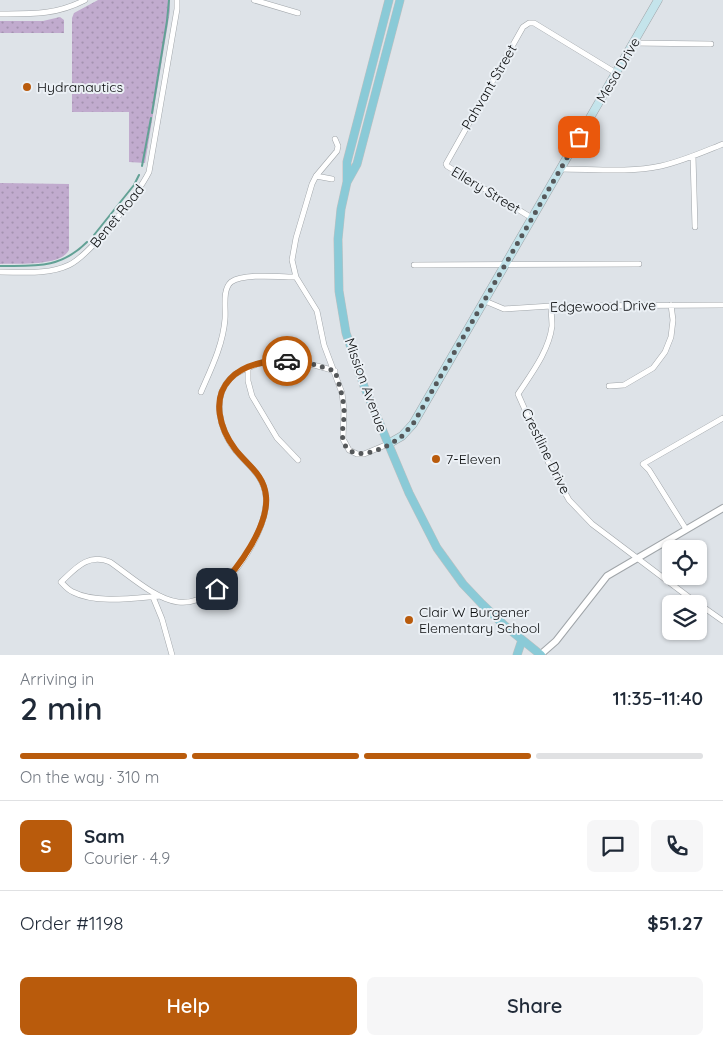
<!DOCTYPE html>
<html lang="en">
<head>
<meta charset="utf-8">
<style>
	:root { --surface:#fff; --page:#f6f6f7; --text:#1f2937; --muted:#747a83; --line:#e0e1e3; --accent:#b95b0c }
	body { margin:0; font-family:Quicksand,sans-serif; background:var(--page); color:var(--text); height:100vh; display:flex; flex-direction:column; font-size:19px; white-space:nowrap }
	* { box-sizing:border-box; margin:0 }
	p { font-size:16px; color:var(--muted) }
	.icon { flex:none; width:28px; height:28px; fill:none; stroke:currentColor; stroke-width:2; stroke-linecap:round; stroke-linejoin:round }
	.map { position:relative; height:655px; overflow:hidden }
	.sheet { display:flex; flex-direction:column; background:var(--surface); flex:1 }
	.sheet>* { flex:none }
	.controls { position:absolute; left:662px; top:540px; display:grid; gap:10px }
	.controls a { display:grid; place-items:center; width:45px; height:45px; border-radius:8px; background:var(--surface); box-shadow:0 1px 4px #0004; font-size:25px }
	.pin { position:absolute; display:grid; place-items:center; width:42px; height:42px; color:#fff; margin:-21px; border-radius:10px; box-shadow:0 2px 8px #0006 }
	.courier { position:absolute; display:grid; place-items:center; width:50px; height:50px; margin:-25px; border:4px solid #b95b0c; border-radius:50%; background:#fff; color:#222; box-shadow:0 1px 6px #0007 }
	.overview em { font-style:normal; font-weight:600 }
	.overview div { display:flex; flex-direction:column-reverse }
	.overview { display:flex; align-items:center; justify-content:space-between; height:85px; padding:0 20px }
	h1 { font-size:32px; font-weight:600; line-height:38px }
	.bar { display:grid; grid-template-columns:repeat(4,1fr); gap:8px 5px; align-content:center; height:60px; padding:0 20px }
	.bar i { height:6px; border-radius:4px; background:var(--line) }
	.bar .active { background:var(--accent) }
	.bar p { grid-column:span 4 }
	.line { display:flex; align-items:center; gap:12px; padding:0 20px; border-top:1px solid var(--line) }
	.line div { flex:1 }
	.round { display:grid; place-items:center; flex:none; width:52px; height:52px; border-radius:8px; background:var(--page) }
	.cta { display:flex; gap:10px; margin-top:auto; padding:10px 20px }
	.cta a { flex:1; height:58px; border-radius:8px; background:var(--accent); color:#fff; font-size:20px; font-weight:600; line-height:58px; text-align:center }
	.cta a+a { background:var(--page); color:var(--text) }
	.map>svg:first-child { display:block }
	.green { fill:url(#green-dots) }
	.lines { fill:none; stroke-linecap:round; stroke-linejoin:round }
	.stream { stroke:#62a195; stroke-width:2 }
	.minor-casing { stroke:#a0a5a9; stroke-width:6 }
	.tertiary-casing { stroke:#a0a5a9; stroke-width:8 }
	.secondary-casing { stroke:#a0a5a9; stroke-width:9 }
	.primary-casing { stroke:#c0c0c0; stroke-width:9 }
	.minor { stroke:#fff; stroke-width:5 }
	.tertiary { stroke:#fff; stroke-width:6 }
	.secondary { stroke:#c4e4eb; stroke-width:8 }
	.primary { stroke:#8acad7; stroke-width:8 }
	.done { stroke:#55585a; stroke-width:5; stroke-dasharray:0 9 }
	.route { stroke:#b95b0c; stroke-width:6 }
	.poi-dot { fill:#b95b0c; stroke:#ebf0f5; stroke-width:2 }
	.labels { text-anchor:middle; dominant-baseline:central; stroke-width:4; stroke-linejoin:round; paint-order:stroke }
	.street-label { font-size:14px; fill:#0b0d0e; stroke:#ebf0f5 }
	.poi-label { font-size:14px; fill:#0b0d0e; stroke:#ebf0f5; text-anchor:start }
</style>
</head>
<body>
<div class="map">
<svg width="723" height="655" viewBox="0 0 723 655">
	<defs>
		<pattern id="green-dots" width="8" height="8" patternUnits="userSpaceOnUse" patternTransform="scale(1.25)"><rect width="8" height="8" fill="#c1abce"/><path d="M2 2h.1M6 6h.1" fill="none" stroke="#a492b0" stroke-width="1.8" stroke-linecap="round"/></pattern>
	</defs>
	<rect width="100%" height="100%" fill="#dee3e8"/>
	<path class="green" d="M98,0h72v11l-25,152 -16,-1v-50h-57v-94l2,-5z
		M60,17l4,3v13h-64v-12h43z
		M0,183l69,1v66c-9,17 -52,13 -69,14z"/>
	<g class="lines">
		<path class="stream" d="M152,113l15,-92 2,-21
			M142,166l9,-48
			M94,235l40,-50 5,-10
			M0,266c35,0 60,3 87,-24"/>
		<defs>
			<path id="minor" d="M254,0l44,13
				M0,14c32,0 56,1 85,-14
				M633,43l78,1
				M335,139l3,7 -1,5 -21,25 -4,8 -16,54 -4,22 4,17 21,34 7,34 18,48 2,17 -1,29 6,11 8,4h7l24,-10
				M693,156l2,71
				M560,169c33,0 69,4 101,-3 22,-5 42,-14 62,-22
				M316,176l16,3
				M532,218l-85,-52 -1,-2 77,-137 6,-4h5l82,50
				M414,265l225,-1
				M0,272c23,0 48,3 69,-7 21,-10 69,-71 80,-93l28,-163v-9
				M485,301l19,8 47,-3 172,-1
				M551,306c0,6 1,14 1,20 -3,25 -21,48 -34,68l32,72 19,34 23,24 106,80
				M248,368v13l4,15 25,42 21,22
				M609,386l15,-1 29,-17 12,-16 6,-15 2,-17 -2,-15
				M201,392c10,-23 22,-47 24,-73 1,-11 -3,-29 6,-37 13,-9 50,-5 65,-5
				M686,529l-37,-59 -6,-6 80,-46
				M160,596c-25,2 -64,8 -87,-4 -5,-2 -8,-6 -12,-10 15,-14 27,-29 49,-20 19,13 45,37 68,40 42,6 90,-67 88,-104 -1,-21 -17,-32 -30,-47 -13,-16 -21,-40 -14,-60 4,-9 11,-17 21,-21 7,-2 14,-7 21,-8 21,-6 51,3 71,9
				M153,597l9,22 10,36
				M699,604l24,17"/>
			<path id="tertiary" d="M540,655l16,-14 51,-65 116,-68"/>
			<path id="secondary" d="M388,444l14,-8 11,-12 245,-424"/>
			<path id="primary" d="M389,0l-42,162v20l-6,27 -3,30 1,52 7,42 18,53 45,107 28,55 26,36 19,20 22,21 37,30
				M347,182l10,-18 43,-164
				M517,655l5,-15"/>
		</defs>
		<use href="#minor" class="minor-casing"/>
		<use href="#tertiary" class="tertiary-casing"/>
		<use href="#secondary" class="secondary-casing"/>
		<use href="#primary" class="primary-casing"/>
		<use href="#minor" class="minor"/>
		<use href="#tertiary" class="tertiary"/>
		<use href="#secondary" class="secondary"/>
		<use href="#primary" class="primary"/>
	</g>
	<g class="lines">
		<path class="done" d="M287,361l22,2 26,8c4,13 8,25 9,38 1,10 -3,22 -1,31 7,27 46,7 59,-4 4,-4 7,-8 11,-12l166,-287"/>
		<path class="route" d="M217,589c21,-20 52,-63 49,-93 -2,-22 -19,-31 -31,-47 -15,-20 -24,-50 -5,-70 14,-15 38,-19 57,-18"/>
	</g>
	<g class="poi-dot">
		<circle cx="27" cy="87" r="5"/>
		<circle cx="436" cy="459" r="5"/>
		<circle cx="409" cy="620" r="5"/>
	</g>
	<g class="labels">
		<g class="street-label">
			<text transform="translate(618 70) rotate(-60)">Mesa Drive</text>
			<text transform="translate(489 87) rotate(-60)">Pahvant Street</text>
			<text transform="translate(486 190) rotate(31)">Ellery Street</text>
			<text transform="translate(117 216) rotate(-51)">Benet Road</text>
			<text transform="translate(603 306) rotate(-1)">Edgewood Drive</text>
			<text transform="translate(366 385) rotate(70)">Mission Avenue</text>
			<text transform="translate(546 451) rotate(64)">Crestline Drive</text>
		</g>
		<g class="poi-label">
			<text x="37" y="87">Hydranautics</text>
			<text x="446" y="459">7-Eleven</text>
			<text x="419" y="612">Clair W Burgener<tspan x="419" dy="16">Elementary School</tspan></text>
		</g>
	</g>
</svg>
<div class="controls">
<a><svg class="icon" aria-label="locate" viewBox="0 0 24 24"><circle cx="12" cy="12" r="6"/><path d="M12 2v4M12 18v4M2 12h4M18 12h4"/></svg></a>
<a><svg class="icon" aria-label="layers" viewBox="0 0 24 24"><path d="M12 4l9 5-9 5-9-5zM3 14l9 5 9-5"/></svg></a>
</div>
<div class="pin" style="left:579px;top:137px;background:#ea580c"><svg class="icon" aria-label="bag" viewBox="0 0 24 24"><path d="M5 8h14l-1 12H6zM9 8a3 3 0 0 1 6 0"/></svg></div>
<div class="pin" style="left:217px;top:589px;background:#1f2937"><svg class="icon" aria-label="home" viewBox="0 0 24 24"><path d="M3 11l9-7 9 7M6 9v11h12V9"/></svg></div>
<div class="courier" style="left:287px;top:361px"><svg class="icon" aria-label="car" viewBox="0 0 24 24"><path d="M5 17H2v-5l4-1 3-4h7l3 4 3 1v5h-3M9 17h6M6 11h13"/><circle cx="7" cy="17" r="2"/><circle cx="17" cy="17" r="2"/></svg></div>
</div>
<section class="sheet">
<div class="overview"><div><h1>2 min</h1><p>Arriving in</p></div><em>11:35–11:40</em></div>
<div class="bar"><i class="active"></i><i class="active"></i><i class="active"></i><i></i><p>On the way · 310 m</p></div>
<div class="line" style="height:90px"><b class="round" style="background:var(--accent);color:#fff">S</b><div><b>Sam</b><p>Courier · 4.9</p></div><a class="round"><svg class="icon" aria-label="chat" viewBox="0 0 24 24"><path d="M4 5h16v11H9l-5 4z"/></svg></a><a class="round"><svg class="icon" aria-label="phone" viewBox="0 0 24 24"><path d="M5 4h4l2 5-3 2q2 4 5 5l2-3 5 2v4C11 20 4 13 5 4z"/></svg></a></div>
<div class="line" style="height:65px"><div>Order #1198</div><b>$51.27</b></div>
<div class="cta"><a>Help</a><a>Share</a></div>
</section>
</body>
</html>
